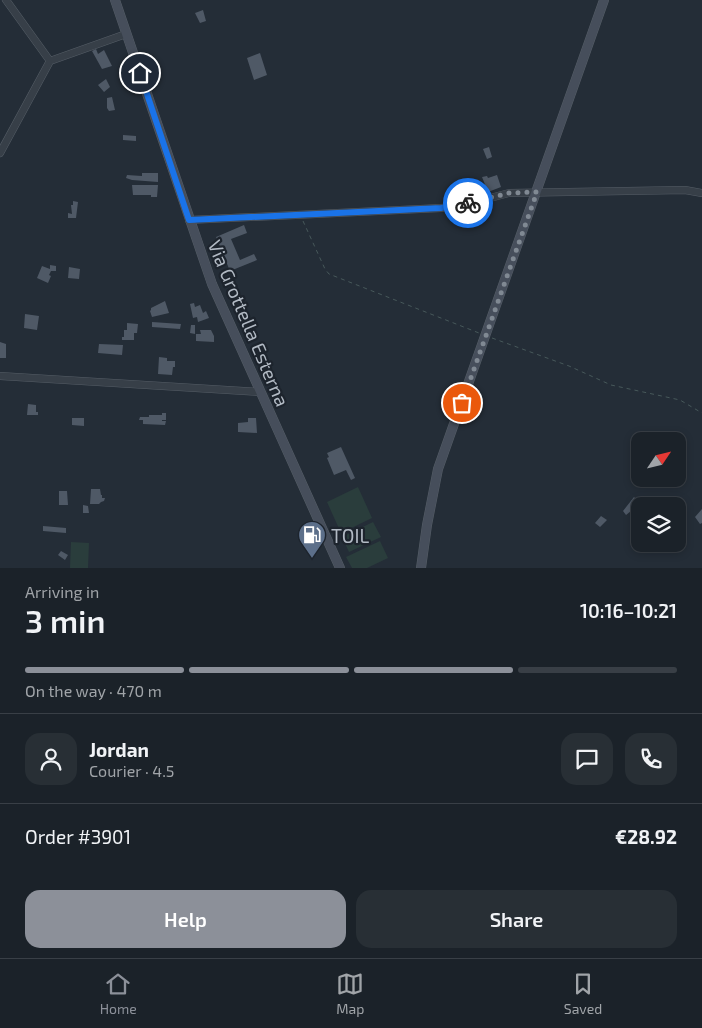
<!DOCTYPE html>
<html lang="en">
<head>
<meta charset="utf-8">
<style>
	:root { --surface:#1b2229; --page:#282f35; --text:#f1f3f6; --muted:#a0a4a8; --line:#393f46; --accent:#8c9099 }
	body { margin:0; font-family:"Exo 2",sans-serif; background:var(--page); color:var(--text); height:100vh; display:flex; flex-direction:column; font-size:19px; white-space:nowrap }
	* { box-sizing:border-box; margin:0 }
	p { font-size:16px; color:var(--muted) }
	.icon { flex:none; width:28px; height:28px; fill:none; stroke:currentColor; stroke-width:2; stroke-linecap:round; stroke-linejoin:round }
	.map { position:relative; height:568px; overflow:hidden }
	.drawer { display:flex; flex-direction:column; background:var(--surface); flex:1 }
	.drawer>* { flex:none }
	.needle { width:32px; rotate:55deg }
	.tools { position:absolute; left:631px; top:432px; display:grid; gap:10px }
	.tools a { display:grid; place-items:center; width:55px; height:55px; border-radius:10px; background:var(--surface); box-shadow:0 2px 8px #0003,0 0 0 1px var(--line); font-size:25px }
	.pin { position:absolute; display:grid; place-items:center; width:42px; height:42px; color:#fff; margin:-21px; border:2px solid #fff; border-radius:50%; box-shadow:0 1px 5px #0007 }
	.courier { position:absolute; display:grid; place-items:center; width:50px; height:50px; margin:-25px; border:4px solid #1a73e8; border-radius:50%; background:#fff; color:#222; box-shadow:0 1px 6px #0007 }
	.overview em { font-style:normal; font-weight:600 }
	.overview div { display:flex; flex-direction:column-reverse }
	.overview { display:flex; align-items:center; justify-content:space-between; height:85px; padding:0 25px }
	h1 { font-size:32px; font-weight:600; line-height:38px }
	.bar { display:grid; grid-template-columns:repeat(4,1fr); gap:8px 5px; align-content:center; height:60px; padding:0 25px }
	.bar i { height:6px; border-radius:4px; background:var(--line) }
	.bar .on { background:var(--accent) }
	.bar p { grid-column:span 4 }
	.line { display:flex; align-items:center; gap:12px; padding:0 25px; border-top:1px solid var(--line) }
	.line div { flex:1 }
	.round { display:grid; place-items:center; flex:none; width:52px; height:52px; border-radius:15px; background:var(--page) }
	.cta { display:flex; gap:10px; margin-top:auto; padding:10px 25px }
	.cta a { flex:1; height:58px; border-radius:15px; background:var(--accent); color:#fff; font-size:20px; font-weight:600; line-height:58px; text-align:center }
	.cta a+a { background:var(--page); color:var(--text) }
	.tab-bar { display:flex; justify-content:space-around; align-items:center; height:70px; border-top:1px solid var(--line); background:var(--surface); font-size:14px; color:var(--muted) }
	.tab-bar a { display:grid; justify-items:center; gap:2px }
	.tab-bar .on { color:var(--accent) }
	.map>svg:first-child { display:block }
	.green { fill:#2a3d3c }
	.building { fill:#4f5966 }
	.lines { fill:none; stroke-linecap:round; stroke-linejoin:round }
	.street-casing { stroke:#555d66; stroke-width:8 }
	.secondary-casing { stroke:#555d66; stroke-width:10 }
	.path { stroke:#47585a; stroke-width:1; stroke-dasharray:4 4; stroke-linecap:butt }
	.street { stroke:#373f48; stroke-width:7 }
	.secondary { stroke:#464e5b; stroke-width:9 }
	.done { stroke:#808993; stroke-width:5; stroke-dasharray:0 9 }
	.route { stroke:#1a73e8; stroke-width:6 }
	.labels { text-anchor:middle; dominant-baseline:central; stroke-width:4.5; stroke-linejoin:round; paint-order:stroke }
	.street-label { font-size:19px; fill:#b2bac4; stroke:#1d242d }
	.poi-label { font-size:19px; fill:#b2bac4; stroke:#1d242d; text-anchor:start }
</style>
</head>
<body>
<div class="map">
<svg width="702" height="568" viewBox="0 0 702 568">
	<rect width="100%" height="100%" fill="#242d37"/>
	<path class="green" d="M358,487l14,31 -31,15 -14,-31z
		M373,522l8,15 -32,15 -7,-15z
		M380,541l8,17 -21,10h-15l-6,-11z
		M71,542l18,1 -1,25h-18z"/>
	<path class="building" d="M203,10l3,11 -6,2 -5,-10z
		M96,49l2,5 6,-4 8,16 -10,3 -10,-18z
		M260,53l7,22 -13,5 -7,-22z
		M106,79l4,8 -6,5 -6,-7z
		M112,97l3,13 -6,1 -2,-3v-10z
		M123,135l13,1v5l-13,-1z
		M489,147l3,10 -5,2 -4,-10z
		M142,173h16v9l-26,-2 -6,-2 1,-3 15,1z
		M497,175l4,12 -13,5 -6,-15 5,-1 1,2z
		M132,185h26l-1,12h-6v-2h-18z
		M73,201l5,1 -2,16h-8v-5l4,1 -1,-9h2z
		M244,225l3,8 -16,6 9,21 14,-6 3,6 -27,11 -14,-34z
		M50,265l6,1v5h-5l-2,4 2,1 -3,7 -11,-5 5,-12 8,3z
		M69,267l11,2 -1,10 -11,-1z
		M165,301l4,12 -17,4 -2,-6 1,-1v-2z
		M194,303l1,4 5,-2 3,8 3,-2 3,7 -11,4 -1,-5 -4,1 -3,-14z
		M25,314l14,2 -2,14 -13,-2z
		M152,322l29,2 -1,5 -28,-2z
		M127,323l11,1 -1,9h-3v7h-12v-3h2v-7h3z
		M191,325h4v9l-5,-1z
		M200,330h11l3,6v6l-18,-1v-7h5z
		M0,342l6,2v14h-6z
		M99,344l24,1 -1,10 -24,-2z
		M159,357l8,1v3h8v6h-2l-1,8 -14,-1z
		M28,404l8,1v7h2v3h-11z
		M162,413h4v7h-4v1h4l-1,4 -22,-1v-4h-4l1,-3h9v-2h13z
		M72,418h12v8l-12,-1z
		M248,418h8l1,15 -19,-1v-9l10,-1z
		M341,447l14,31 -4,2 -5,-10 -12,5 -7,-17 2,-1 -2,-4z
		M91,489h9l1,6h1v3h3l-1,3 -3,1 -2,2h-9z
		M59,491h8l1,14h-9z
		M634,497l8,8 -4,4 -2,-2 -10,8 -3,-4z
		M83,505l5,1 1,7h-6z
		M702,509v14l-2,1 -5,-7z
		M601,516l6,4 -7,7 -5,-4z
		M43,526l23,2v5l-23,-2z
		M61,551l7,4 -3,5 -7,-5z"/>
	<g class="lines">
		<defs>
			<path id="street" d="M6,0l44,61
				M0,153l50,-92 76,-27
				M189,220l252,-12 19,-2 49,-13 176,-3 17,3
				M0,376l260,16"/>
			<path id="secondary" d="M115,0l97,284 128,284
				M421,568l6,-43 11,-56 166,-469"/>
		</defs>
		<use href="#street" class="street-casing"/>
		<use href="#secondary" class="secondary-casing"/>
		<path class="path" d="M303,221l22,48 4,5 150,59
			M492,338l77,28 42,19 69,15 22,13"/>
		<use href="#street" class="street"/>
		<use href="#secondary" class="secondary"/>
	</g>
	<g class="lines">
		<path class="done" d="M462,403l75,-211 -28,1 -41,10"/>
		<path class="route" d="M140,73l49,147 252,-12 27,-5"/>
	</g>
	<defs>
		<symbol id="fuel-pin" viewBox="-11 -11 22 30"><path d="M0 17L-7.5 6A9.5 9.5 0 1 1 7.5 6Z" fill="#5c6f8a" stroke="#1d242d"/><path d="M-5.5-6h7V0h2V4h1.3V-2.5L3-4.5l.8-.8L6-3V5H2.5V1h-1V6h-7ZM-4.2-4.7v3.2H.2V-4.7Z" fill="#fff"/></symbol>
	</defs>
	<g fill-rule="evenodd">
		<use href="#fuel-pin" x="296" y="519" width="32" height="43"/>
	</g>
	<g class="labels">
		<g class="street-label">
			<text transform="translate(249 323) rotate(67)">Via Grottella Esterna</text>
		</g>
		<g class="poi-label">
			<text x="331" y="535">TOIL</text>
		</g>
	</g>
</svg>
<div class="tools">
<a><svg class="needle" viewBox="-14 -14 28 28"><path d="M0-13l5 13h-10z" fill="#e53935"/><path d="M0 13l5-13h-10z" fill="#a0a4a8"/></svg></a>
<a><svg class="icon" aria-label="layers" viewBox="0 0 24 24"><path d="M12 4l9 5-9 5-9-5zM3 14l9 5 9-5"/></svg></a>
</div>
<div class="pin" style="left:462px;top:403px;background:#ea580c"><svg class="icon" aria-label="bag" viewBox="0 0 24 24"><path d="M5 8h14l-1 12H6zM9 8a3 3 0 0 1 6 0"/></svg></div>
<div class="pin" style="left:140px;top:73px;background:#1f2937"><svg class="icon" aria-label="home" viewBox="0 0 24 24"><path d="M3 11l9-7 9 7M6 9v11h12V9"/></svg></div>
<div class="courier" style="left:468px;top:203px"><svg class="icon" aria-label="bike" viewBox="0 0 24 24"><circle cx="6" cy="16" r="4"/><circle cx="18" cy="16" r="4"/><path d="M6 16l4-8h5l3 8M10 8l3 8H6M13 5h3"/></svg></div>
</div>
<section class="drawer">
<div class="overview"><div><h1>3 min</h1><p>Arriving in</p></div><em>10:16–10:21</em></div>
<div class="bar"><i class="on"></i><i class="on"></i><i class="on"></i><i></i><p>On the way · 470 m</p></div>
<div class="line" style="height:90px"><a class="round"><svg class="icon" aria-label="person" viewBox="0 0 24 24"><circle cx="12" cy="8" r="4"/><path d="M4 21q1-7 8-7t8 7"/></svg></a><div><b>Jordan</b><p>Courier · 4.5</p></div><a class="round"><svg class="icon" aria-label="chat" viewBox="0 0 24 24"><path d="M4 5h16v11H9l-5 4z"/></svg></a><a class="round"><svg class="icon" aria-label="phone" viewBox="0 0 24 24"><path d="M5 4h4l2 5-3 2q2 4 5 5l2-3 5 2v4C11 20 4 13 5 4z"/></svg></a></div>
<div class="line" style="height:65px"><div>Order #3901</div><b>€28.92</b></div>
<div class="cta"><a>Help</a><a>Share</a></div>
</section>
<nav class="tab-bar">
<a class="on"><svg class="icon" aria-label="home" viewBox="0 0 24 24"><path d="M3 11l9-7 9 7M6 9v11h12V9"/></svg>Home</a>
<a><svg class="icon" aria-label="map" viewBox="0 0 24 24"><path d="M3 6l6-2 6 2 6-2v14l-6 2-6-2-6 2zM9 4v14M15 6v14"/></svg>Map</a>
<a><svg class="icon" aria-label="saved" viewBox="0 0 24 24"><path d="M7 4h10v16l-5-4-5 4z"/></svg>Saved</a>
</nav>
</body>
</html>
